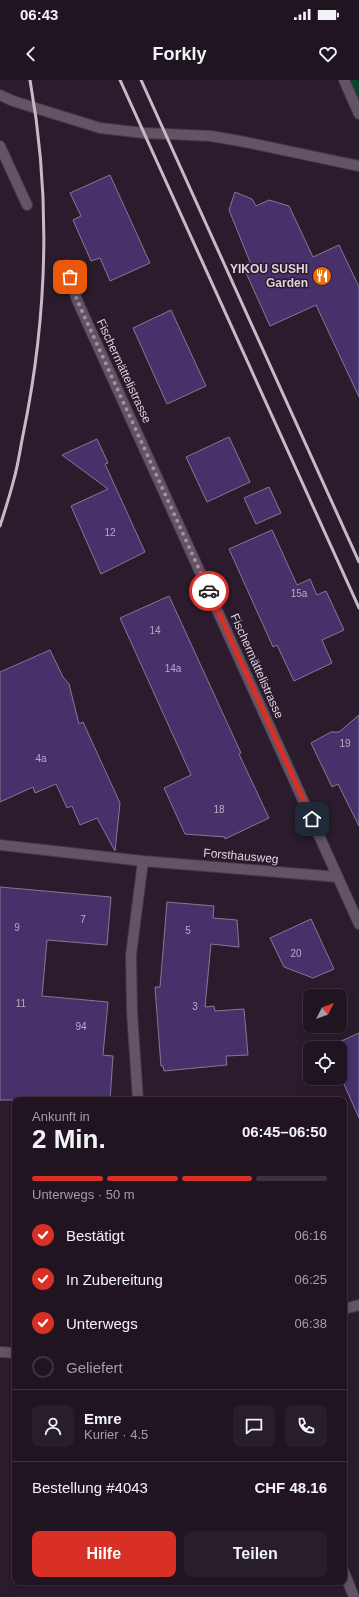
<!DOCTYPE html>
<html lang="de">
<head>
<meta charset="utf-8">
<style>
	:root { --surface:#201421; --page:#281d2a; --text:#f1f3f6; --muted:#a29ea5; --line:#3d333f; --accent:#d93025 }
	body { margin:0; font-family:Arial,sans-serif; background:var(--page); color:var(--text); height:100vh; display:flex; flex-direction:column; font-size:15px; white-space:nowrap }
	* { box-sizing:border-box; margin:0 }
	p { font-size:13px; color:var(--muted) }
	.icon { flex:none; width:22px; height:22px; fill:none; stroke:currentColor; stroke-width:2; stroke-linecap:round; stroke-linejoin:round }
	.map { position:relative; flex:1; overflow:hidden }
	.drawer { position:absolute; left:12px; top:1017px; width:335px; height:488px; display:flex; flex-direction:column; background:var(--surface); border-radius:8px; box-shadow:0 2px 6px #0003,0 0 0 1px var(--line) }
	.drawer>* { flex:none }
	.needle { width:26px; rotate:48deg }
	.tools { position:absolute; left:303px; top:909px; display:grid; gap:8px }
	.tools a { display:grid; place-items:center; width:44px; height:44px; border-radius:8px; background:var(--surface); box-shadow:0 2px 6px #0003,0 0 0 1px var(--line); font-size:20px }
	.pin { position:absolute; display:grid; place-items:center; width:34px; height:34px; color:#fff; margin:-17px; border-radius:8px; box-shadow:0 2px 6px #0006 }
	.courier { position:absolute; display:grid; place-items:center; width:40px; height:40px; margin:-20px; border:3px solid #d93025; border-radius:50%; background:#fff; color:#222; box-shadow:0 1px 5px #0007 }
	.overview em { font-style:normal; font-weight:600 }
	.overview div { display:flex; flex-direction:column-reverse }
	.overview { display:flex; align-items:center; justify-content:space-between; height:68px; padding:0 20px }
	h1 { font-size:26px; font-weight:600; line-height:30px }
	.bar { display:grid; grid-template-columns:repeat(4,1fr); gap:6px 4px; align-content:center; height:48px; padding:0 20px }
	.bar i { height:5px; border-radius:3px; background:var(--line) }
	.bar .active { background:var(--accent) }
	.bar p { grid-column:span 4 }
	.line { display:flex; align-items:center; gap:10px; padding:0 20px; border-top:1px solid var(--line) }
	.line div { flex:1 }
	.round { display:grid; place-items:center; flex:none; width:42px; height:42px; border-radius:8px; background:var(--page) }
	ol { padding:0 20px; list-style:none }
	li { display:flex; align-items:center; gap:12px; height:44px }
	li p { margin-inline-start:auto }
	li .icon { padding:4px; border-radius:50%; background:var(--accent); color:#fff; stroke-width:4 }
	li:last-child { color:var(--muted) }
	li i { width:22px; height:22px; border:2px solid var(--line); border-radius:50% }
	.button { display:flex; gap:8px; margin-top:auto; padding:8px 20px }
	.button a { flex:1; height:46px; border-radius:8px; background:var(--accent); color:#fff; font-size:16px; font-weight:600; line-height:46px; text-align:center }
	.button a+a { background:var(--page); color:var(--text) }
	.status { display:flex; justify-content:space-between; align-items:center; height:28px; padding:0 20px; background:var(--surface); direction:ltr }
	.status svg { height:11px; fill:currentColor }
	header { display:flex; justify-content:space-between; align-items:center; height:52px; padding:0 20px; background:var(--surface); font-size:18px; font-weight:600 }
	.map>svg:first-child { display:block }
	.green { fill:#0c452a }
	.building { fill:#48316a; stroke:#827a93 }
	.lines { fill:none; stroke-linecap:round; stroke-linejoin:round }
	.minor-casing { stroke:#443745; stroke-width:12 }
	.secondary-casing { stroke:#443745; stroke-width:12 }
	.minor { stroke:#645265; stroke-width:10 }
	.secondary { stroke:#645265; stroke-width:10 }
	.rail { stroke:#c5bbc6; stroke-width:3 }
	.done { stroke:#9f93a0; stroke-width:4; stroke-dasharray:0 7.2 }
	.route { stroke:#d93025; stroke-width:5 }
	.labels { text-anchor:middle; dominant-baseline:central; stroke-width:3; stroke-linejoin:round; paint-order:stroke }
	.number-label { font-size:10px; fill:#b8abc2 }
	.poi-label { font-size:12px; font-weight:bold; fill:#ded4df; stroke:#2b1b2c; text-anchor:end }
	.street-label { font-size:12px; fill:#ded4df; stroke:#2b1b2c }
</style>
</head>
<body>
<div class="status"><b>06:43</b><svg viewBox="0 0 49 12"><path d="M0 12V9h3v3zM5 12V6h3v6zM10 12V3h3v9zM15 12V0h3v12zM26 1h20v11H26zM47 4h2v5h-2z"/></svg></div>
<header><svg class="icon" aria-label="back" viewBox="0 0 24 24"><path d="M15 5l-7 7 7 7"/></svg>Forkly<svg class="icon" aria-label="heart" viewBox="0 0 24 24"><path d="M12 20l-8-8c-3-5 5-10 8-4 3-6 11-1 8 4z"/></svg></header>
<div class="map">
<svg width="359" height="1517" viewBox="0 0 359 1517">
	<rect width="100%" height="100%" fill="#2b1b2c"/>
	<path class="green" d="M347,0h12v29z"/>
	<path class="building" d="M110,95l40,88 -40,18 -10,-23 -9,3 -18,-41 8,-4 -11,-23z
		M235,112l17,7 4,7 13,-6 20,6 24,51 26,-12 20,42v110l-43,-92 -46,21 -27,-60 7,-4 -21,-52z
		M171,230l35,76 -39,18 -34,-76z
		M229,357l21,45 -43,20 -21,-45z
		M97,359l11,24 -3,1 40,88 -44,22 -30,-68 37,-17 -46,-34z
		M269,407l12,26 -25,11 -12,-26z
		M272,450l25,55 13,-6 7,16 9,-4 18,39 -22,10 10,23 -38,18 -17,-36 -4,2 -44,-98z
		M169,516l72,157 -2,1 30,64 -44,21v-2l-40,-3 -21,-46 27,-13 -71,-157z
		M50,570l13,27 6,7 10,40 4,-2 37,81 -5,48 -18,-33 -17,7 -8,-19 -5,2 -11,-24 -21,9 -2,-6 -33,15v-130z
		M359,635v111l-21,-42 -6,3 -21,-44 20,-11h8z
		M0,807l111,10 -4,48 -60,-5 -5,56 66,6 -5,53 10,1 -3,44h-110z
		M167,822l47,4 -1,12 24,2 2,27 -28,-3 -6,63 9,-1 1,5 29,-2 4,46 -22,1 1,9 -63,6 -1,-5h-2l-6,-79h5z
		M311,839l23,50 -21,9 -29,-11 -14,-29z
		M359,953v85l-19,-43v-27l-12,-1z"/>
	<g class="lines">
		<defs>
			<path id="minor" d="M0,15l13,6 87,27 44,5 67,3 34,6 114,24
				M0,66l27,59
				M67,185l10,35 282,624
				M0,765l143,16 195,16
				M138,1020l-6,-88 -1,-57 12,-94
				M344,1229l15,-4
				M0,1272l15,1
				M344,1492l10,25"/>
			<path id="secondary" d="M344,0l15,34"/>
		</defs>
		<use href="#minor" class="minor-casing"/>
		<use href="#secondary" class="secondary-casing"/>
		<use href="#minor" class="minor"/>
		<use href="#secondary" class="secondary"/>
		<path class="rail" d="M120,0l239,528
			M141,0l218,482
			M0,446c5,-16 10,-31 14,-47 4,-14 6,-29 9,-44 24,-116 28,-238 7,-355"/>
	</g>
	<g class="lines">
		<path class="done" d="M70,197l7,23 132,291"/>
		<path class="route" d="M209,511l103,228"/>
	</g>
	<defs>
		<symbol id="restaurant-disc" viewBox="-11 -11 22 22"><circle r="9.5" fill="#e8710a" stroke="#2b1b2c"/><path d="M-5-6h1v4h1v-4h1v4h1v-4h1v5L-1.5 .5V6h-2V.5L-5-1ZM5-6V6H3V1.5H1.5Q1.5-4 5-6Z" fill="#fff"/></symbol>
	</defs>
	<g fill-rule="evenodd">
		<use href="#restaurant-disc" x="311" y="185" width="22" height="22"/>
	</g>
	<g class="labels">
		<g class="number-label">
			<text x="110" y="452">12</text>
			<text x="299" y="513">15a</text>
			<text x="155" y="550">14</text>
			<text x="173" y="588">14a</text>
			<text x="345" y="663">19</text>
			<text x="41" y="678">4a</text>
			<text x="219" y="729">18</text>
			<text x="83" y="839">7</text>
			<text x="17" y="847">9</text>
			<text x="188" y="850">5</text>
			<text x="296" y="873">20</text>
			<text x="21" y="923">11</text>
			<text x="195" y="926">3</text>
			<text x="81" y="946">94</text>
		</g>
		<g class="poi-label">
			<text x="308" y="189">YIKOU SUSHI<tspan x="308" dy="14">Garden</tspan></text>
		</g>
		<g class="street-label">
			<text transform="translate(124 291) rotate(65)">Fischermättelistrasse</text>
			<text transform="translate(257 586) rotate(66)">Fischermättelistrasse</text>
			<text transform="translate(241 776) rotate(5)">Forsthausweg</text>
		</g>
	</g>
</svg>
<div class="tools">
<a><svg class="needle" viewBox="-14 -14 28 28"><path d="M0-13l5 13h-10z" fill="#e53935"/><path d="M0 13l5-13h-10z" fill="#a29ea5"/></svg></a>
<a><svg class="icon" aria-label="locate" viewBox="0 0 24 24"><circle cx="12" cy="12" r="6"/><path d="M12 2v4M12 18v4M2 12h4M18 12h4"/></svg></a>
</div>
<div class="pin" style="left:70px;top:197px;background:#ea580c"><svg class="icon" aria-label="bag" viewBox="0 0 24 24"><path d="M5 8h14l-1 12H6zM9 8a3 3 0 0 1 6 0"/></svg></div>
<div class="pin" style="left:312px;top:739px;background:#1f2937"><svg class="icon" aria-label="home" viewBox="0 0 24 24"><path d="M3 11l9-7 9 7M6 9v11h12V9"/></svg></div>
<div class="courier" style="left:209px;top:511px"><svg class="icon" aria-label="car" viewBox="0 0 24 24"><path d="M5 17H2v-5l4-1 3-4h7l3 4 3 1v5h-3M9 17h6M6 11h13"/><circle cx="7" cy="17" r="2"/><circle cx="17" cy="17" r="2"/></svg></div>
<section class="drawer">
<div class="overview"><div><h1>2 Min.</h1><p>Ankunft in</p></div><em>06:45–06:50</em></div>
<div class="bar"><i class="active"></i><i class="active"></i><i class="active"></i><i></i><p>Unterwegs · 50 m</p></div>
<ol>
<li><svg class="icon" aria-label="check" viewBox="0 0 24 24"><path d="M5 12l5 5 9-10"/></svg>Bestätigt<p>06:16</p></li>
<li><svg class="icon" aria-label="check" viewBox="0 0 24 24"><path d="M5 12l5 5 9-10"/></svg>In Zubereitung<p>06:25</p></li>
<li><svg class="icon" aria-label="check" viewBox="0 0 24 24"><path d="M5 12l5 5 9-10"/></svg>Unterwegs<p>06:38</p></li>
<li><i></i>Geliefert</li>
</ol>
<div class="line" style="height:72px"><a class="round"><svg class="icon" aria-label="person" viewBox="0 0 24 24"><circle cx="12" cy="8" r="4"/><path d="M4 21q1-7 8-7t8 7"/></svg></a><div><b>Emre</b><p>Kurier · 4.5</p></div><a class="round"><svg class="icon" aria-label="chat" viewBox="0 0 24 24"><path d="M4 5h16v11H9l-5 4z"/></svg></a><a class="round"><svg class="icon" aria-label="phone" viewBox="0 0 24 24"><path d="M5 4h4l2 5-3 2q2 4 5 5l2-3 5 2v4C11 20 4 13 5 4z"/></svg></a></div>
<div class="line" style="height:52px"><div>Bestellung #4043</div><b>CHF 48.16</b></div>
<div class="button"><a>Hilfe</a><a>Teilen</a></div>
</section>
</div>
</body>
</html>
